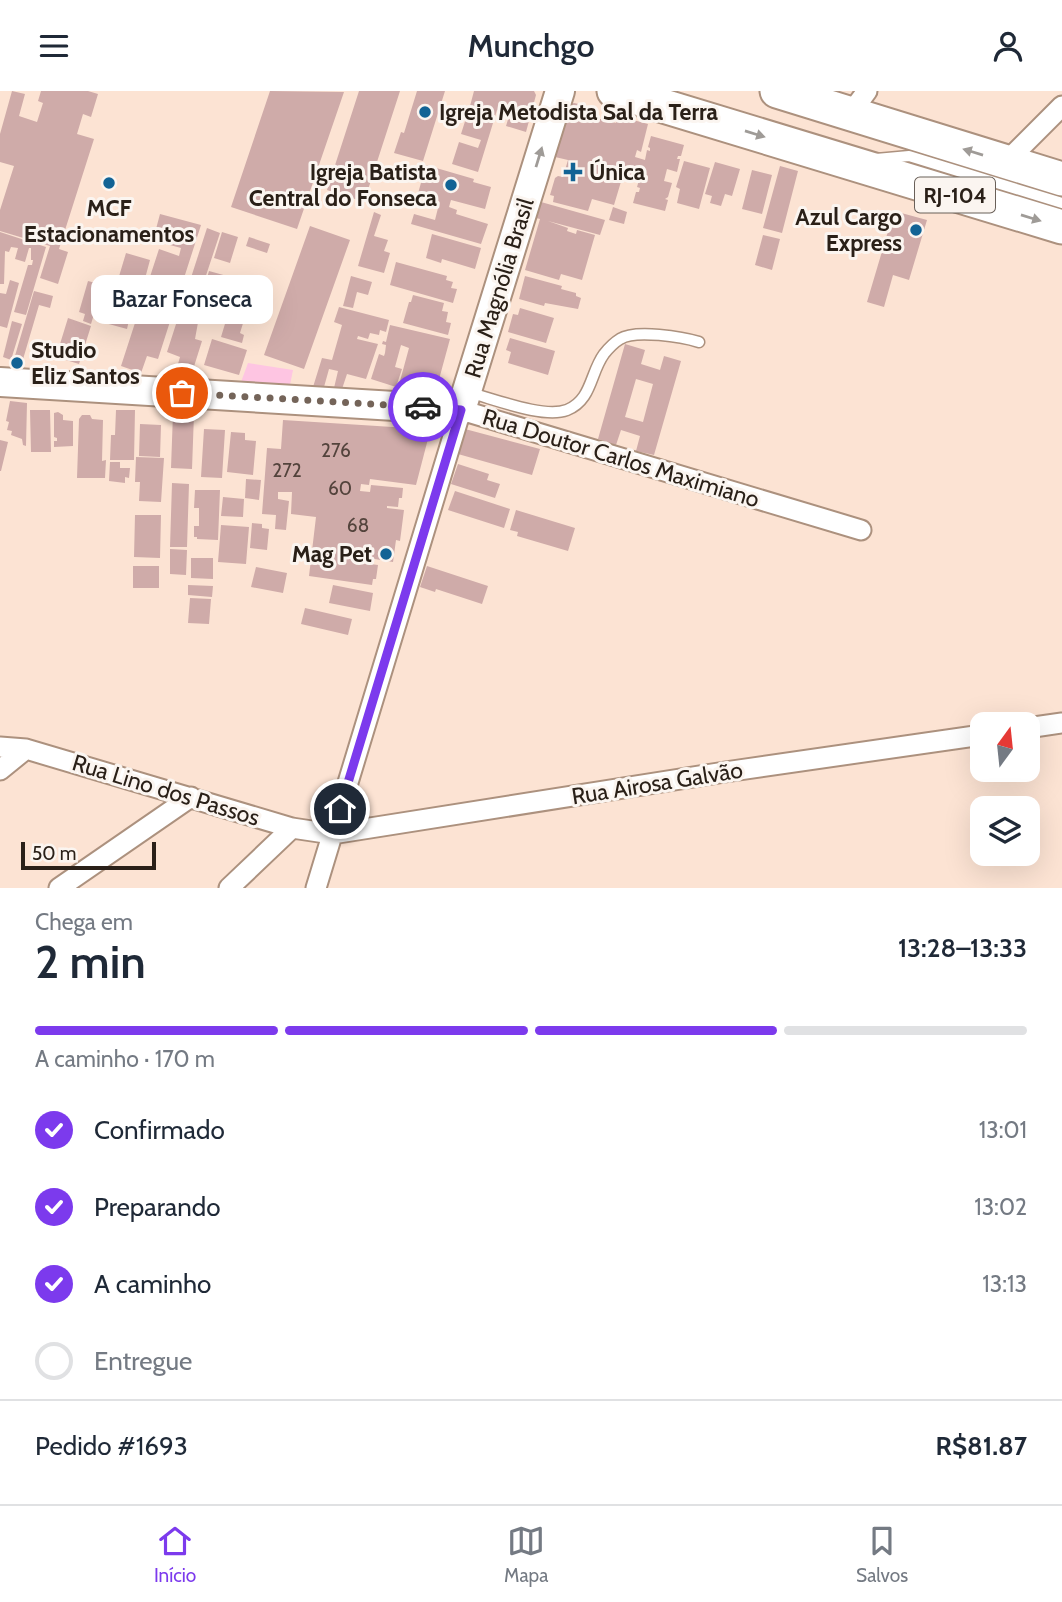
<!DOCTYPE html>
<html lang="pt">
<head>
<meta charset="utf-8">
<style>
	:root { --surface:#fff; --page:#f2f2f3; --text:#1f2937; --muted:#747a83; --line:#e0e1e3; --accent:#7c3aed }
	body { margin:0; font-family:Cabin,sans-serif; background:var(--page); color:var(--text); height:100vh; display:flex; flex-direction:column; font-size:26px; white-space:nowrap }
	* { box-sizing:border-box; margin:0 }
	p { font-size:23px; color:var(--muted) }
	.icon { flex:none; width:38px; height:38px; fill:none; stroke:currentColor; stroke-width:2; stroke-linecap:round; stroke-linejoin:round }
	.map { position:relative; height:797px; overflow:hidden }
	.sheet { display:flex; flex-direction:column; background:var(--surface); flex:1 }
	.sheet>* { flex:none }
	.needle { width:46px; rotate:15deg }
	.fabs { position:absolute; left:970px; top:621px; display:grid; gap:14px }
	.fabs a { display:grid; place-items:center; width:70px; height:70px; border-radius:14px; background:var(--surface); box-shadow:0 7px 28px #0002; font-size:35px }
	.scale { position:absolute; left:21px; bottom:18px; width:135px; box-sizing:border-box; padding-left:7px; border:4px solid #2a2018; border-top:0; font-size:19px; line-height:24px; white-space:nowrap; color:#2a2018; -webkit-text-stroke:5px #fbf5f0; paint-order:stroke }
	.pin { position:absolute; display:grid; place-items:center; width:60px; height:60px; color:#fff; margin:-30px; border:4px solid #fff; border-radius:50%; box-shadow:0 2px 7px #0007 }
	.courier { position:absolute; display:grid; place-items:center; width:70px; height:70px; margin:-35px; border:5px solid #7c3aed; border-radius:50%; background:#fff; color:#222; box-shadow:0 2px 9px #0007 }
	.bubble { position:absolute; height:49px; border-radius:14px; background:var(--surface); box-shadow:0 7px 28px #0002; font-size:23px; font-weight:600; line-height:49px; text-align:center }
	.headline em { font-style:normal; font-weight:600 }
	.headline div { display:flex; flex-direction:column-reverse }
	.headline { display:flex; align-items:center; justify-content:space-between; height:119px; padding:0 35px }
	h1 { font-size:46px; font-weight:600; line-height:52px }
	.bar { display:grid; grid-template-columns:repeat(4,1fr); gap:10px 7px; align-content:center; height:84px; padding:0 35px }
	.bar i { height:9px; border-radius:5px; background:var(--line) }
	.bar .on { background:var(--accent) }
	.bar p { grid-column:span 4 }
	.line { display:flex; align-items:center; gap:18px; padding:0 35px; border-top:2px solid var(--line) }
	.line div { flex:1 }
	ol { padding:0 35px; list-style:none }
	li { display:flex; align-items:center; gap:21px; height:77px }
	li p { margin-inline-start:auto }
	li .icon { padding:7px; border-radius:50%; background:var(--accent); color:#fff; stroke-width:4 }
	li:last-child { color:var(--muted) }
	li i { width:38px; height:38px; border:4px solid var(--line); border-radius:50% }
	header { display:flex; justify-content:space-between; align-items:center; height:91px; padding:0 35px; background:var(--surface); font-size:32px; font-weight:600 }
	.menu { display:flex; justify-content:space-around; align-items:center; height:98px; border-top:2px solid var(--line); background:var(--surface); font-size:19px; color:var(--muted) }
	.menu a { display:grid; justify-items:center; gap:4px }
	.menu .on { color:var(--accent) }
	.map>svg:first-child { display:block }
	.green { fill:#fec5e2 }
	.building { fill:#cfaba9; fill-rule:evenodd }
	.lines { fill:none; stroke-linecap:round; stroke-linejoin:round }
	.service-casing { stroke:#ac917e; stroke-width:13 }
	.minor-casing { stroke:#ac917e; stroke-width:23 }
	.secondary-casing { stroke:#ac917e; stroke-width:32 }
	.trunk-casing { stroke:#ac917e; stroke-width:37 }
	.service { stroke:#fff; stroke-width:10 }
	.minor { stroke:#fff; stroke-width:19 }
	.secondary { stroke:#fff; stroke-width:28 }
	.trunk { stroke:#fff; stroke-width:33 }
	.oneway { fill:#9f9b97 }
	.done { stroke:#746459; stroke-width:7; stroke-dasharray:0 12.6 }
	.route { stroke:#7c3aed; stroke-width:9 }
	.poi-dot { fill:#126395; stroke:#fbf5f0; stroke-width:2.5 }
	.labels { text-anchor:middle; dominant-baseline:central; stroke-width:6; stroke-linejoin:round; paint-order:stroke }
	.number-label { font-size:19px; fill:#53433c }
	.shield { fill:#fbf5f0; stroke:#696059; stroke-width:2 }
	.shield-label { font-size:21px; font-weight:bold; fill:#2a2018 }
	.poi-label { font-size:23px; font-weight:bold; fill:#2a2018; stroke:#fbf5f0; text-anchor:start }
	.street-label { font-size:23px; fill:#2a2018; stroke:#fbf5f0 }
</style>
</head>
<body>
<header><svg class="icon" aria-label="menu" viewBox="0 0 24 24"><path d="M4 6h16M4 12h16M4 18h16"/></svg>Munchgo<svg class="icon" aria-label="person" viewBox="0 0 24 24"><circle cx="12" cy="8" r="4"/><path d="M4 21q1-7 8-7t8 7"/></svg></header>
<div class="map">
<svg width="1062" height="797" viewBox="0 0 1062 797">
	<rect width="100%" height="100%" fill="#fce3d3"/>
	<path class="green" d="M248,272l45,7 -3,15 -49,-3z"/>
	<path class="building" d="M12,0l13,3 -6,22 18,6 6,-19 -5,-2 3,-10h47l10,3 -7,23 -8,-3 -6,20 17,5 -35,110 9,3 -10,32 -18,-6 10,-32 -50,-15v-21l14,-44 -14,-4v-28z
		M270,0l74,1 -47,137 -66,-22z
		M359,0h41l-36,111 -37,-12z
		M417,0h28l-22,70 -29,-8 7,-21 3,1z
		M474,0h60l2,4 -10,37 -20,-6 4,-13 -13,-3 -19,62 -26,-8 7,-22 19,6 3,-8 -20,-6 7,-22 14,4 2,-6 -14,-4z
		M574,12l14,3 -3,9 31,8 2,-7 30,8 -7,28 -4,-2 -2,7 10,3 2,-10 3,1v-3l-2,-1 3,-11 33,9 -3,11h-3l-1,3h3l-3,13 -10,-3 -3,12 8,2 -4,14 -3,2 3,1 -3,11 -32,-8 3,-11h3l1,-4 -3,-1 2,-7 -16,-5 -9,30 -22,-6 -4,12 -35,-9 1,-6 -4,-1 5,-17 3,-2 5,1 5,-17 -13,-3 15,-53z
		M684,70l26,7 -11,41 -22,-6 3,-14 -4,-2z
		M715,71l25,7 -8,27 -7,-2 -4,12 -11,-3 2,-7 -7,-2z
		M426,74l48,14 -1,3 18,5 -6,22 -34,-9 -2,7 8,3 -1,4 32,10 -7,20 -70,-20 3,-10 21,6 4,-16 -22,-7z
		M780,75l18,5 -16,62 -19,-5z
		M752,79l20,5 -10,39 -20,-5z
		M541,111l64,18 -5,15 -52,-14 20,7 -1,3 9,3 1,-4 18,5 -13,45 -21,-6 -2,6 -34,-10 15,-51 -4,-1z
		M613,116l14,5 -3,12 -15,-4z
		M894,120l33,9 -18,60 -16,-5 -9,32 -17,-5z
		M374,121l7,3 -7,21 14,4 -4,11 6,2 -6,20 -26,-7z
		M160,123l41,11 -43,134 -11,-3 -6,17 -20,-7 38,-117 20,7 2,-8 -22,-6 3,-12 -6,-1z
		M310,135l40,14 -46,129 -40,-14z
		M207,137l13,5 -27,82 6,2 -4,22 7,2 -11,35 -15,-5 4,-14 -13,-5z
		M0,141l46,15 -20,68 -12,-3 14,-47h4l1,-5h-2v-12h-2l-4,14 -10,-3 3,-11 -7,-1 -2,5 -4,-1 -1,33h-4z
		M222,141l16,5 -8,26 -16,-5z
		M432,143l49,14 -6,21 -33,-10 -1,4 -15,-5z
		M763,144l17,4 -8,31 -17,-5z
		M249,146l21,7 -3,9 -21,-7z
		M126,162l24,7 -7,26 -8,-3 -9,32 4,1 -3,13 -22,-6z
		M396,171l51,14 -1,4 7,2 -2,6 6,1 -4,14 -63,-18z
		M209,180l18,5 -9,30 -18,-5z
		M351,185l21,6 -4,13 -11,-3 -4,16 -10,-2z
		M525,185l37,10 -1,3 15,4v3l5,2 -3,11 -33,-6 -1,3 -25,-7z
		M10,189l9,3 -12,45 -7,-2v-33l6,1z
		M88,190l15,4 -12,39 -8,-3 2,-7 -6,-2z
		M34,200l19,5 -3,12 -11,-3 -18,61h-9z
		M413,204l31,8 -2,8 6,1 -2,10 5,1 -3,12 -45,-12 6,-21h2z
		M231,213l10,3 -4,11 7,2 -4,13 4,2 -2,8 -21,-6z
		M339,216l50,13 -3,12 -6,-2 -1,5 -9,-2 -2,6 -10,-3 -1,3 21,5 -12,35 -19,-5 -5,15 -8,-1 4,-17 -9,-2 -5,18h-11l9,-29 10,2 10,-35 -8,-3z
		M520,217l34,10 -8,25 -38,-11 5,-18 5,1z
		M68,227l23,8 -12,38 -23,-7z
		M12,230l10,3 -11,36 -8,-3z
		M390,234l60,14 -15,55 -26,-7 -2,6 -10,-1 12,-44 -8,-3 -6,22 7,2 -6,18 -25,-8 8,-25 5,2 1,-3 1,-8 -4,-1 1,-3 3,1z
		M510,247l45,13 -7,24 -40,-12 3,-11 -5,-2z
		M212,248l35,11 -8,25 -35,-10z
		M625,253l20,6 -4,14 19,6 4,-14 17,5 -27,94 -18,-4 4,-15 -19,-6 -5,15 -18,-6zM636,288l17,5 -10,38 -18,-5z
		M10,310l17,2 -1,43 -3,-1 -1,-6 -11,-4 1,-4 -5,-1 2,-8 -3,-1z
		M30,319h20l1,42h-20z
		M116,319h19l-1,50h-24l1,-25h4z
		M58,321l5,3v5l10,1v25l-19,1v-6h3v-3l-3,-1v-24z
		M173,322l21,1 -2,55 -21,-1z
		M82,324h8l2,4 11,1 -1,41 4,-1 -1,18h-28l2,-59z
		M283,329l141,9 5,6 -13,50 -46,-6 -1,6 -8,-1 -1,7 10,1 1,-7 32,3 -1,10h-3l-1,9 -11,-1v2l17,2 -4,31 -4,-1 -3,22 -37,-6 -1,6 23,3 -2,14h-3l-1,6 -63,-9 7,-59 -25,-3 1,-22h-14v7l11,2 -3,29 -11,-1 1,-14 -14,-1 5,-66 14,1z
		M140,333l21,1 -1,32 -21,-1z
		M204,338l21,1 -3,48 -21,-1z
		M465,338l75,20 -8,26 -74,-21z
		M231,341l14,1v7l11,1 -3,34 -26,-3z
		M0,349l8,2 -7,29h-1z
		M136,366l28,1 -3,44 -22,-1 1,-19h-5z
		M110,371h10v6h10l-1,10 -4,-1v6l-16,-2z
		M458,373l31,10 -2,6 13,4 -5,14 -44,-14z
		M246,388l15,1 -2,20 -14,-2z
		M172,392l17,1 -2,63h-17z
		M195,399h25l-2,50 -21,-1v-2h-3v-11h5v-18h-5z
		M455,400l55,18 -6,19 -56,-18z
		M223,406l21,2 -1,18 -22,-1z
		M516,419l59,18 -7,23 -51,-15 1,-4 -8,-2z
		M135,424h26l-1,43 -26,-1z
		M252,432l10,1v4l7,1 -2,21 -17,-2z
		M221,434l28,2 -3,37 -28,-2z
		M170,458l17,1 -1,25 -16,-1z
		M191,467h22v21l-22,-1z
		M133,475h26v22h-26z
		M427,475l61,20 -6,18 -46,-15 -1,3 -15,-5z
		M256,476l31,6 -4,20 -32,-6z
		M188,494l25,1 -1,11 -24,-2z
		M333,494l40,8 -3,18 -41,-8z
		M190,507l21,1 -2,25 -21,-1z
		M305,517l47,11 -4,16 -47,-11z"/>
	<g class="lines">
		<defs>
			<path id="service" d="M876,68l33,-3 153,47
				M467,301c25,6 76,27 100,18 25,-10 23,-37 37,-56 4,-5 11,-12 16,-15 15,-10 63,-2 79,3"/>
			<path id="minor" d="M850,23l17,-23
				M1006,71l56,-56
				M1027,637l35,-5
				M0,656l26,2 266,79 40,6 393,-62 257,-37
				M0,679l26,-21
				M59,797l132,-91
				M229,797l63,-60
				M316,797l145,-478 400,120"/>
			<path id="secondary" d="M0,291l461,28 99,-319"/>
			<path id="trunk" d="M614,0l448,136
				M777,0l285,88"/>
		</defs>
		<use href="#service" class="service-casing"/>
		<use href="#minor" class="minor-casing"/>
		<use href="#secondary" class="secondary-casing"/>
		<use href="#trunk" class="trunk-casing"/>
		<use href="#service" class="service"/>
		<use href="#minor" class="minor"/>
		<use href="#secondary" class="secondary"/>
		<use href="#trunk" class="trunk"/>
	</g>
	<defs><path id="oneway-solid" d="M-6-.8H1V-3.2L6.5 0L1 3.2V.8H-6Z" transform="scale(1.75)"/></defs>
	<g class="oneway">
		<use href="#oneway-solid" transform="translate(755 43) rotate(17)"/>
		<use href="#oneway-solid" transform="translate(973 61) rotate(-163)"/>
		<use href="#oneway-solid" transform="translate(539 66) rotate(-73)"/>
		<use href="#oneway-solid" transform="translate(1031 127) rotate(17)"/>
	</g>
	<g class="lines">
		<path class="done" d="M182,302l241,14"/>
		<path class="route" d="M340,718l121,-399 -38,-3"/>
	</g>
	<g class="poi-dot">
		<circle cx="425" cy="21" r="7"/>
		<path d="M569.5 70.5h7v7h7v7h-7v7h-7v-7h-7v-7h7z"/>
		<circle cx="109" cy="92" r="7"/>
		<circle cx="451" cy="94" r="7"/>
		<circle cx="916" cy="139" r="7"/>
		<circle cx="17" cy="272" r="7"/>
		<circle cx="386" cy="463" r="7"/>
	</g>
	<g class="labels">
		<g class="number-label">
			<text x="336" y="359">276</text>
			<text x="287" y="379">272</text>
			<text x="340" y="397">60</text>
			<text x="358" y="434">68</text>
		</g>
		<rect class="shield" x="915" y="86.5" width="80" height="35" rx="5"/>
		<g class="shield-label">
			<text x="955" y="104">RJ-104</text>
		</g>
		<g class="poi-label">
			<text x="439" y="21">Igreja Metodista Sal da Terra</text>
			<text x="437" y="81" text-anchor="end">Igreja Batista<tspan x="437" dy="26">Central do Fonseca</tspan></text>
			<text x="589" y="81">Única</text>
			<text x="109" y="117" text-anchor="middle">MCF<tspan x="109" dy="26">Estacionamentos</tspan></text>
			<text x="902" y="126" text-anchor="end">Azul Cargo<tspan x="902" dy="26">Express</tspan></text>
			<text x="31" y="259">Studio<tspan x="31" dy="26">Eliz Santos</tspan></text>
			<text x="372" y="463" text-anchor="end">Mag Pet</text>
		</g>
		<g class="street-label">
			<text transform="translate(499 197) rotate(-73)">Rua Magnólia Brasil</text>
			<text transform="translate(621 367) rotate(17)">Rua Doutor Carlos Maximiano</text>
			<text transform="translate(657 692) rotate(-9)">Rua Airosa Galvão</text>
			<text transform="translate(166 699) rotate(17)">Rua Lino dos Passos</text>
		</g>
	</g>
</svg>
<div class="fabs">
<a><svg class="needle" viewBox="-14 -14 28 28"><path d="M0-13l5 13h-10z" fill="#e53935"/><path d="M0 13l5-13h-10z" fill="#747a83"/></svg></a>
<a><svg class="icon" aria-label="layers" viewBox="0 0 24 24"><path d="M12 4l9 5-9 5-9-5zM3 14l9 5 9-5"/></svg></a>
</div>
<div class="scale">50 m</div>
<div class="pin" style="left:182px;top:302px;background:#ea580c"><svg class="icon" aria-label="bag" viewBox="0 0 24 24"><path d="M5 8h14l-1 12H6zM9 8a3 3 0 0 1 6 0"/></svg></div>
<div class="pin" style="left:340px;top:718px;background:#1f2937"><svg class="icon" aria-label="home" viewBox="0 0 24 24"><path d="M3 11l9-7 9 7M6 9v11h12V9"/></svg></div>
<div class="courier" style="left:423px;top:316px"><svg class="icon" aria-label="car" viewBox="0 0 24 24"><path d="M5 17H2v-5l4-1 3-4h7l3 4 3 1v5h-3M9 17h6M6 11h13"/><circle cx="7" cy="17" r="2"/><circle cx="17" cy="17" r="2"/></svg></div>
<div class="bubble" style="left:91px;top:184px;width:182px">Bazar Fonseca</div>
</div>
<section class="sheet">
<div class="headline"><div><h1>2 min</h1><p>Chega em</p></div><em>13:28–13:33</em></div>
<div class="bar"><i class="on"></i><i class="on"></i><i class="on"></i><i></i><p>A caminho · 170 m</p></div>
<ol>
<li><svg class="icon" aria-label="check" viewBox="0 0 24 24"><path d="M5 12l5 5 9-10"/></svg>Confirmado<p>13:01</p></li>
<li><svg class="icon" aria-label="check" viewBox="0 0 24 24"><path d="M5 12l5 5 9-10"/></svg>Preparando<p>13:02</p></li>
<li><svg class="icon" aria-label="check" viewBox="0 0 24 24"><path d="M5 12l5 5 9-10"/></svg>A caminho<p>13:13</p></li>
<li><i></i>Entregue</li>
</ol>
<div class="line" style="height:91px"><div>Pedido #1693</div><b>R$81.87</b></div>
</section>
<nav class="menu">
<a class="on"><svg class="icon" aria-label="home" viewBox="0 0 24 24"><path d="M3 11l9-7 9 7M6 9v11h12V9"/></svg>Início</a>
<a><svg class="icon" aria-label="map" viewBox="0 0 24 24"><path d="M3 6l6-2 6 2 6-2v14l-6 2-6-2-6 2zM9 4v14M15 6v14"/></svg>Mapa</a>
<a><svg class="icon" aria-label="saved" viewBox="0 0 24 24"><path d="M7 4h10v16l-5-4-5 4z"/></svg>Salvos</a>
</nav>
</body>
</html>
